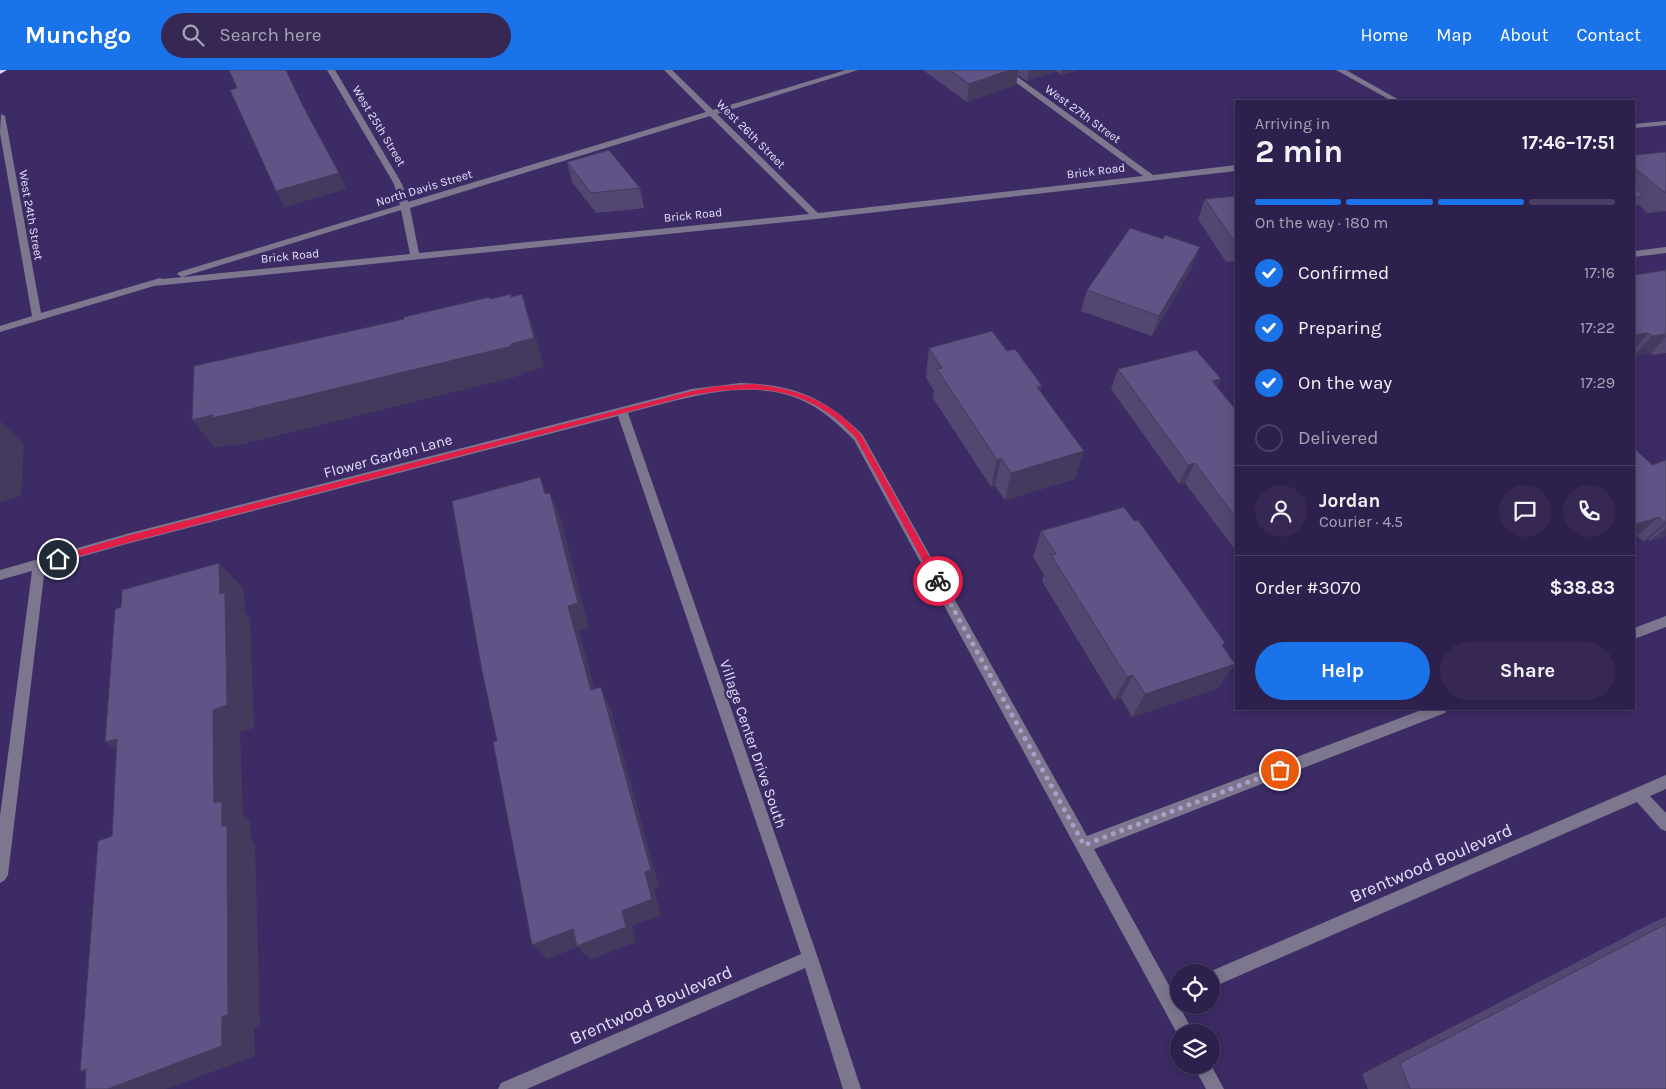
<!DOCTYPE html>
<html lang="en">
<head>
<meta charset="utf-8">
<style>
	:root { --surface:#2e204c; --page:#362853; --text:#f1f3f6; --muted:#a7a3b5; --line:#493e64; --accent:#1a73e8 }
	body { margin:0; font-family:Karla,sans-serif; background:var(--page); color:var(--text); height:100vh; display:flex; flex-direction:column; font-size:19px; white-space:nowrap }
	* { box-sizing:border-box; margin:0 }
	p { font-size:16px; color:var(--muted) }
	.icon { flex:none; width:28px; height:28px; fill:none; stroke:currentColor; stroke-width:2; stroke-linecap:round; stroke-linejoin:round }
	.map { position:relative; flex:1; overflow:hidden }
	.details { position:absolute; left:1235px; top:30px; width:400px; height:610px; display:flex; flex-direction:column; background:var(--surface); border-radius:0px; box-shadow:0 2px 12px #0003,0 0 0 1px var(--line) }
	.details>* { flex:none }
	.fabs { position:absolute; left:1170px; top:894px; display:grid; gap:10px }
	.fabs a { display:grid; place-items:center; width:50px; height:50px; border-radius:50%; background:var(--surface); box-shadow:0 2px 12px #0003,0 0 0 1px var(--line); font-size:25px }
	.pin { position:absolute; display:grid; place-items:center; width:42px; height:42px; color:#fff; margin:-21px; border:2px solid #fff; border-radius:50%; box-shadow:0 1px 5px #0007 }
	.courier { position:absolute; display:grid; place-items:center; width:50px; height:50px; margin:-25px; border:4px solid #e11d48; border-radius:50%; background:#fff; color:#222; box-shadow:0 1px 6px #0007 }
	.summary em { font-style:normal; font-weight:700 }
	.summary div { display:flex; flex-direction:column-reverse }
	.summary { display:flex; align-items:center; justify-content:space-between; height:85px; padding:0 20px }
	h1 { font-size:32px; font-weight:700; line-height:38px }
	.bar { display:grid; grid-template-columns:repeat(4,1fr); gap:8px 5px; align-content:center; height:60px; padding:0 20px }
	.bar i { height:6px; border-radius:4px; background:var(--line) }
	.bar .active { background:var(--accent) }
	.bar p { grid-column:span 4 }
	.line { display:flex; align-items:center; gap:12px; padding:0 20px; border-top:1px solid var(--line) }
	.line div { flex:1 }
	.round { display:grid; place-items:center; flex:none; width:52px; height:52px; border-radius:26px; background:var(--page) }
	ol { padding:0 20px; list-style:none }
	li { display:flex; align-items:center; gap:15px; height:55px }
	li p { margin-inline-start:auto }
	li .icon { padding:5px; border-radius:50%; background:var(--accent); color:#fff; stroke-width:4 }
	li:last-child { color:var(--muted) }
	li i { width:28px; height:28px; border:2px solid var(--line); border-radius:50% }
	.cta { display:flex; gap:10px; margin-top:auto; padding:10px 20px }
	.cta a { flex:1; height:58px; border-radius:30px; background:var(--accent); color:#fff; font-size:20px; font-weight:700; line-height:58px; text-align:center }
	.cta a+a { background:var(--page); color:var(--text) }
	header { display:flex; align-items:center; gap:30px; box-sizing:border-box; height:70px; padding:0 25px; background:var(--accent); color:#fff }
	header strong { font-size:24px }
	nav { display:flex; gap:28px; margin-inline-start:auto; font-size:18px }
	.search { width:350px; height:45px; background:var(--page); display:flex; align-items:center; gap:12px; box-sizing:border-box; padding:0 18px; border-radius:28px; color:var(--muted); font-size:19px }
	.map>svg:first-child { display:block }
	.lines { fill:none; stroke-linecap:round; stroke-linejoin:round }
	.minor { fill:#7c778e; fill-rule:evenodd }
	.highway { fill:#d8cefc; fill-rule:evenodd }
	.wall { fill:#534772 }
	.shaded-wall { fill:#433a5d }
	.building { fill:#605385; stroke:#433a5d }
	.route { fill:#e11d48 }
	.done { stroke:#aaa0c7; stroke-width:5; stroke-dasharray:0 9 }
	.labels { text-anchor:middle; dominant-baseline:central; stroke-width:5; stroke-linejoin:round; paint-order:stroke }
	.far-street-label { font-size:12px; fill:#e5dffc; stroke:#3d2b65 }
	.street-label { font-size:15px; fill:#e5dffc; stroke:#3d2b65 }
	.near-street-label { font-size:18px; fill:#e5dffc; stroke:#3d2b65 }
</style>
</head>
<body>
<header>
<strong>Munchgo</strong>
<div class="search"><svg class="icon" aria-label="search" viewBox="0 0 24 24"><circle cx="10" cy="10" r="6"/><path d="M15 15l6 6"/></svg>Search here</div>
<nav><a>Home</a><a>Map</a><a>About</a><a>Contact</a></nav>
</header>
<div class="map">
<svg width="1666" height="1019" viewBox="0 0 1666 1019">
	<rect width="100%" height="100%" fill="#3d2b65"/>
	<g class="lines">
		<path class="minor" d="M327,0h8l67,114 6,18 298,-90 -42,-42h8l41,40 133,-40h12l-141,44 101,99 325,-37 -144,-106h9l145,105 83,-10v6l-420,48 -662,67 -154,46v-6l32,-10 -32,-183 1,-19 4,2 36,197 119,-35 3,1 247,-25 -9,-44 -216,66 -3,1 -5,-3 2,-2 221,-67 -6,-21zM710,46l99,98 -390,39 -9,-45z
			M1336,0h10l55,31h-9z
			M1666,51v4l-32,3v-4z
			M1666,177v6l-32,4v-6z
			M740,313c53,1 84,14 122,51l225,402 337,-127h23l-2,4 -351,136 77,140 8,-3v19l14,27h-14v5l-325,-597c-17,-17 -33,-32 -55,-41 -54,-22 -118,1 -171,14l190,545 43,131h-18l-38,-121 -278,121h-29l3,-6 300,-129 -183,-538 -488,127 -85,24 -37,308 -3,5 -5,3v-67l32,-245 -32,9v-10l130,-37 562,-144z
			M1666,546v11l-32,12v-11z
			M1666,705v14l-16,7 16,17v18l-5,-2 -24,-27 -426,186v-16h-2z
			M1193,995h18l13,24h-18z"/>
		<path class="highway" d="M0,0h7l-7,4z"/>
	</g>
	<path class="wall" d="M923,0h155l-17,5 -5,-4 -29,10 -9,-6 -2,10 -49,17z
		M1666,82v59l-19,2 -9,-9 -4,5v-54z
		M567,92l73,26 4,20 -48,5 -24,-31z
		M1236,126v65l-10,1 -28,-43 7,-20z
		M1192,197l-40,69 -71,-25 6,-21z
		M1666,200v83l-13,2 -2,-2 -17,3v-81z
		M929,278l78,3 34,41 34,87 -70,21 -10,-14 -4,1 -58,-89 1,-7 -8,-14z
		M1118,299l99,18 19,23v141l-51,-68 -6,1 -68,-95z
		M1634,378l18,17 14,-5v76l-16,5 -2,-1 -5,1 -6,-5 -3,1z
		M1134,451l101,143 -17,24 -86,29 -11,-19 -7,2 -72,-119 2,-6 -11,-18 8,-26z
		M1666,847v172h-298l-6,-15 292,-152z"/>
	<path class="shaded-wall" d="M1010,0h8l-2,15 -49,17 2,-18z
		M1029,0h27v1l-29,10z
		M1062,0h16l-17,5z
		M339,103l8,16 -62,18 -9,-16z
		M1200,177l-8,20 -40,69 7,-20z
		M522,224l10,30 12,43 -22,6 1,2 -288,71 -2,-2 -18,4 -23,-28 319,-76z
		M1648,263l-14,16v-14z
		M1666,264v3l-15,16 -17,3 18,-20z
		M1221,309l-9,20v-18z
		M1042,316l-7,29 2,-28z
		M0,351l24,23 -3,52 -21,6z
		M1084,381l-9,28 -70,21 6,-27z
		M1001,388l-6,28 -4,1 6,-27z
		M1195,393l-10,20 -6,1 9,-19z
		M540,407l11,28 -6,-11z
		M550,423l11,27 28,108 -10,3 22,82 -10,-23 -23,-84z
		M1659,447l-22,19 -3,1v-12z
		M1666,452v2l-18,16 -5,1z
		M1666,458v8l-16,5z
		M219,493l25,26 1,24 5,5 4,110 -14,4 3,83 7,5 1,20 4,3 5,183 -6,2 1,28 -89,33h-58l114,-72v-191l-8,-23 -1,-93 7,-116z
		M1235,594l-17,24 -86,29 13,-23z
		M1133,605l-12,23 -7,2 13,-23z
		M601,617l10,23 48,177 -5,2 7,26 -29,11 4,16 -46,18 -12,-13 -31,12 -15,-14 90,-34 23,-39z
		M117,669l20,24 -32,-21z
		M86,999l34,11 -40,-8z"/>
	<path class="building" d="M229,0h57l16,34 37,69 -63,18 -46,-101 7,-2z
		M950,0h60l-41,14z
		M609,80l31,38 -49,5 -24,-31z
		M1666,82v40h-2l-30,-25v-12z
		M1634,117l10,9 -10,1z
		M1236,126v45h-2l-29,-42z
		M1130,158l33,11 2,-4 35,12 -41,69 -72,-26z
		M1666,200v64l-14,2 -4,-3 -14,2v-60z
		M511,224v3l11,-3 12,44 -23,6 1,2 -299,72v-3l-21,5 2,-54 210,-47v-2l86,-20v2z
		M992,261l15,20 8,-2 27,37 -5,1 47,64 -73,22 -10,-15 -4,2 -60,-91 5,-1 -13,-20z
		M1196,280l25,29 -9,2 24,29v108l-41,-55 -7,2 -70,-96z
		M1634,378l18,17 14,-5v62l-1,1 -6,-6 -25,8z
		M540,407l5,17 5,-1 28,110 -10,3 23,84 10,-3 50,183 -6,2 7,27 -30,12 4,16 -49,19 -4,-17 -41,16 -39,-203 4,-1 -16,-75 -29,-165z
		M1124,437l10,14 4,-1 52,73 35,50 -3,2 13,19 -90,30 -12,-19 -6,2 -76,-122 5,-1 -15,-23z
		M219,493l1,31 5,-1 2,112 -14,5 1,93 8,-2v25l5,-1 1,190 -6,2v29l-114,43h-23l1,-20 -6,3 18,-231 14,-5 5,-97 -12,3 10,-133 6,-2 1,-17z
		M1666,854v165h-256l-10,-26z"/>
	<path class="route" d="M755,314c45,6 74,16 106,51l80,143v5h-6l-79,-145c-47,-52 -98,-55 -164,-43l-562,147 -72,20 -4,-3 4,-3 72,-21 562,-144 26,-5z"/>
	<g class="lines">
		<path class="done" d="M938,511l146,264 196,-75"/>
	</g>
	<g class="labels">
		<g class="far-street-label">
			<text transform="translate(1083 44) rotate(36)">West 27th Street</text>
			<text transform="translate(379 56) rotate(59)">West 25th Street</text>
			<text transform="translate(751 64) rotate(45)">West 26th Street</text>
			<text transform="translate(1096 101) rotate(-7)">Brick Road</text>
			<text transform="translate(424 118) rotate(-17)">North Davis Street</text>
			<text transform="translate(31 145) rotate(80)">West 24th Street</text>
			<text transform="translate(693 145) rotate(-6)">Brick Road</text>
			<text transform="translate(290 186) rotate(-6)">Brick Road</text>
		</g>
		<g class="street-label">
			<text transform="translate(388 386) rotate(-15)">Flower Garden Lane</text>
			<text transform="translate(753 674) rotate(71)">Village Center Drive South</text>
		</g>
		<g class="near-street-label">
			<text transform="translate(1431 793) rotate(-23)">Brentwood Boulevard</text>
			<text transform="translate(651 935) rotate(-23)">Brentwood Boulevard</text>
		</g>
	</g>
</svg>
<div class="fabs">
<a><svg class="icon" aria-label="locate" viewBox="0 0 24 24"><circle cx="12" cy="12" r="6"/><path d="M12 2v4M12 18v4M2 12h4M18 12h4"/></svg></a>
<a><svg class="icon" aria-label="layers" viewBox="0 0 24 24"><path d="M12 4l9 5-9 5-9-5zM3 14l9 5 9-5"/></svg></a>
</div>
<div class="pin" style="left:1280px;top:700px;background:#ea580c"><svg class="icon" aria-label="bag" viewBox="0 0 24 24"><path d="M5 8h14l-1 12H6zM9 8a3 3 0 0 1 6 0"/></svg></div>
<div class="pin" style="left:58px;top:489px;background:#1f2937"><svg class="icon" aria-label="home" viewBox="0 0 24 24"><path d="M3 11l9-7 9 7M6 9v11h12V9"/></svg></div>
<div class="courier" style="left:938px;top:511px"><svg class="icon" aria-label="bike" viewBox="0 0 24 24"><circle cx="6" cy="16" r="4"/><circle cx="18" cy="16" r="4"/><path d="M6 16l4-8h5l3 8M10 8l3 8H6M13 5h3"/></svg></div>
<section class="details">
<div class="summary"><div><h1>2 min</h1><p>Arriving in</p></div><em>17:46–17:51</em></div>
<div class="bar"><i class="active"></i><i class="active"></i><i class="active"></i><i></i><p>On the way · 180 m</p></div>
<ol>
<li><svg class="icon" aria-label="check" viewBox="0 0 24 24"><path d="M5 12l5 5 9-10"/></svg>Confirmed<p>17:16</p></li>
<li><svg class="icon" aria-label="check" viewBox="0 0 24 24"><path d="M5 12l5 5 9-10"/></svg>Preparing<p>17:22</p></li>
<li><svg class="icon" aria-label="check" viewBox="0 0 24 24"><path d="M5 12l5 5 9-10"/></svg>On the way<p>17:29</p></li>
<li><i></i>Delivered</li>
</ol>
<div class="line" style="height:90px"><a class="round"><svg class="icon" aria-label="person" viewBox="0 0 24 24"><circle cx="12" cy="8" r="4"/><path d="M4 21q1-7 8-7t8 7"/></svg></a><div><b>Jordan</b><p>Courier · 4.5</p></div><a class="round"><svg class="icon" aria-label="chat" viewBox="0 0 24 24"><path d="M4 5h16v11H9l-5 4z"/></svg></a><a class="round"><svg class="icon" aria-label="phone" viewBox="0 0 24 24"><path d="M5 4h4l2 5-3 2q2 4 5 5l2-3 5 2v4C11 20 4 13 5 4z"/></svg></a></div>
<div class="line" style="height:65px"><div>Order #3070</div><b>$38.83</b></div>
<div class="cta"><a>Help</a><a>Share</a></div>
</section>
</div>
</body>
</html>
